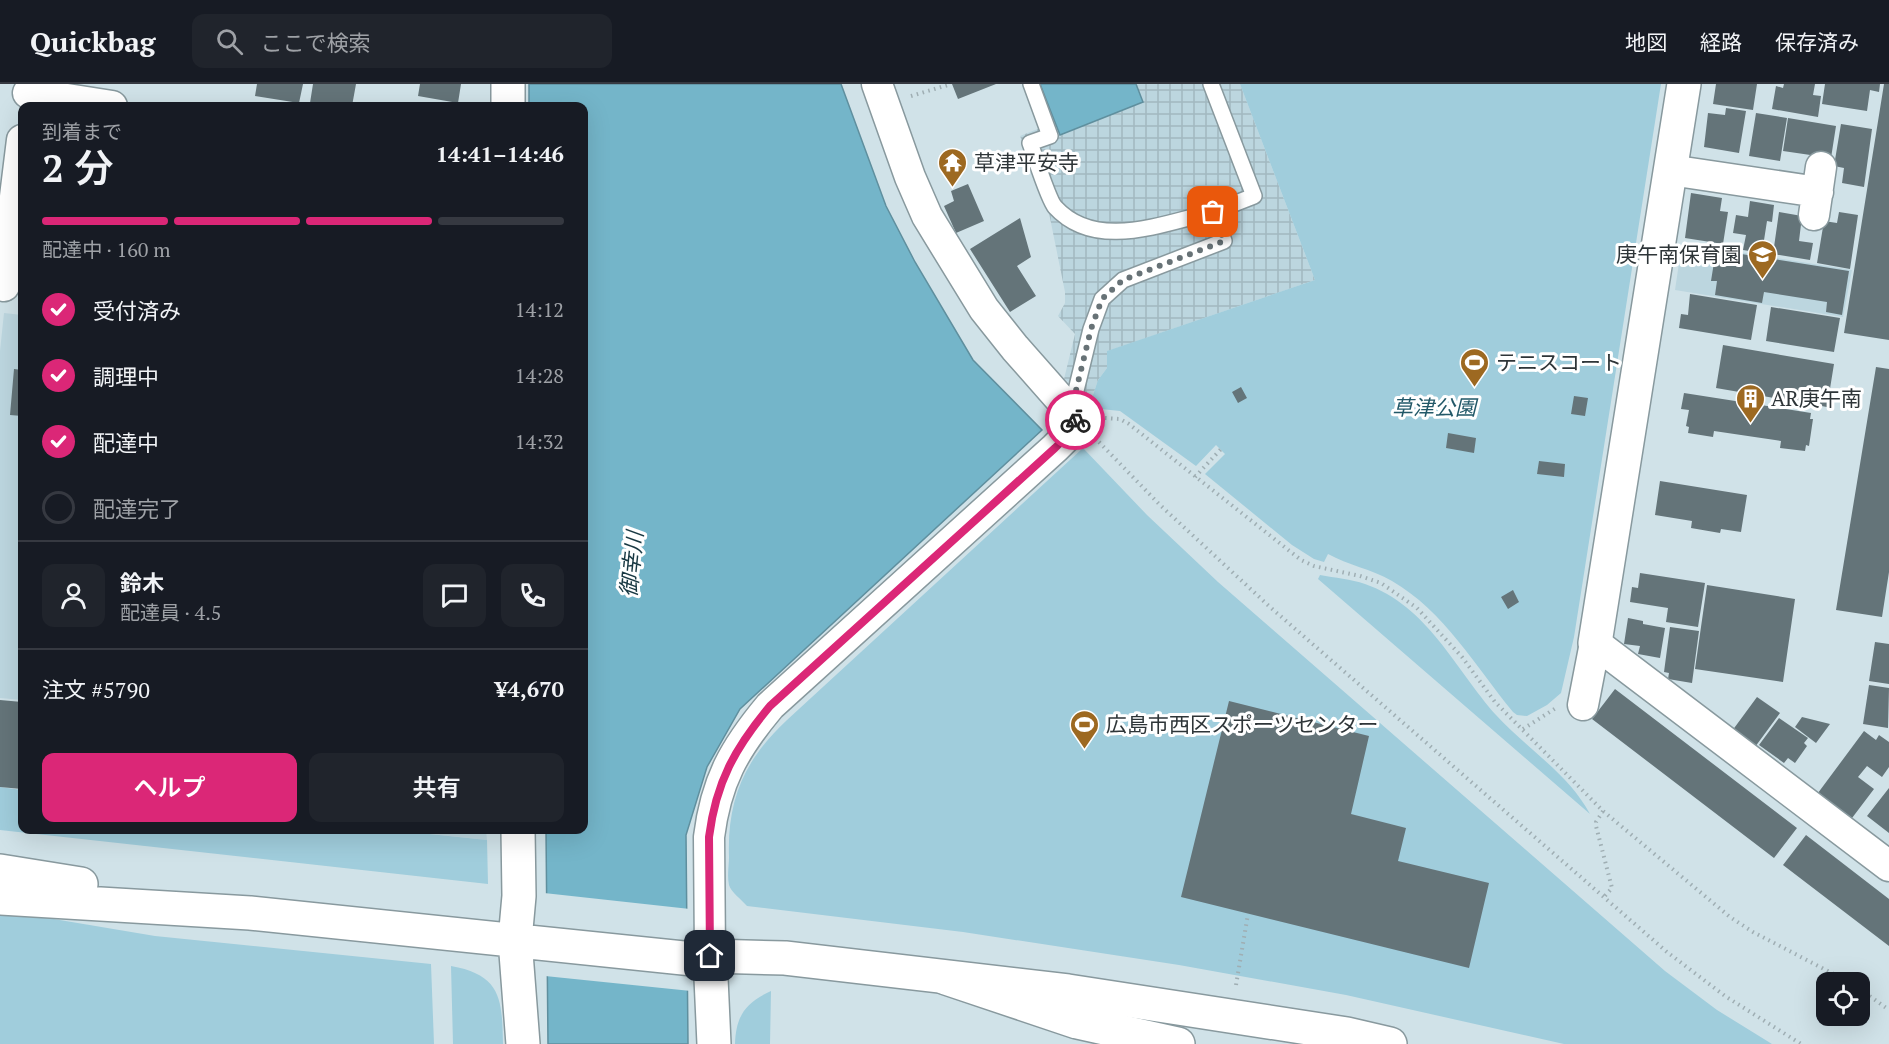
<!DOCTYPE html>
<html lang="ja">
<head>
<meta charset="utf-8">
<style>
	:root { --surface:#171b24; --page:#20242c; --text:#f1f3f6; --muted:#9ea1a6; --line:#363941; --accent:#db2777 }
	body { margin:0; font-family:"PT Serif","Noto Sans JP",serif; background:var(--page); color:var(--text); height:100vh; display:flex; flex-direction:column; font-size:22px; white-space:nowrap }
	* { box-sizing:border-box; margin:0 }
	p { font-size:20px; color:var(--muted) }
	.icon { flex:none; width:33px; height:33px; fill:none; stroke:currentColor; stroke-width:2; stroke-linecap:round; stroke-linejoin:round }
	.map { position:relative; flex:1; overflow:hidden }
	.sheet { position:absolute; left:18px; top:18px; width:570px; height:732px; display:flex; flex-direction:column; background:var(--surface); border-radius:12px; box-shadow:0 6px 24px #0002 }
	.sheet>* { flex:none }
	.buttons { position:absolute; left:1816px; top:888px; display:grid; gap:12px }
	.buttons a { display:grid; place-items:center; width:54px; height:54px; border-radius:12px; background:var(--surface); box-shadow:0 6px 24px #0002; font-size:30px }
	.pin { position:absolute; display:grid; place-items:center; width:51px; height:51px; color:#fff; margin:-26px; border-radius:12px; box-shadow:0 3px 9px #0006 }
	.courier { position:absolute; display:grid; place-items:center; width:60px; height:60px; margin:-30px; border:4px solid #db2777; border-radius:50%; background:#fff; color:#222; box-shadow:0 2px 8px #0007 }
	.overview em { font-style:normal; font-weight:600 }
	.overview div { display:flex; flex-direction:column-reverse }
	.overview { display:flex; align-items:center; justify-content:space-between; height:102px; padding:0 24px }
	h1 { font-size:39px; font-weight:600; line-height:45px }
	.bar { display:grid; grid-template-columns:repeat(4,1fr); gap:9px 6px; align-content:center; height:72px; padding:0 24px }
	.bar i { height:8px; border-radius:4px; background:var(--line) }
	.bar .active { background:var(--accent) }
	.bar p { grid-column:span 4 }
	.line { display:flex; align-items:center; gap:15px; padding:0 24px; border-top:2px solid var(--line) }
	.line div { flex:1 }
	.round { display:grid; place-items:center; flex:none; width:63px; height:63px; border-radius:12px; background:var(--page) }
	ol { padding:0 24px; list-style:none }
	li { display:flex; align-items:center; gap:18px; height:66px }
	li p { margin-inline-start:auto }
	li .icon { padding:6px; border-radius:50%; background:var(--accent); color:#fff; stroke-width:4 }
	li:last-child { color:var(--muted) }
	li i { width:33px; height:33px; border:3px solid var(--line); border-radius:50% }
	.button { display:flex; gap:12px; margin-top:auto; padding:12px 24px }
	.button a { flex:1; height:69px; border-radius:12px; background:var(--accent); color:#fff; font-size:24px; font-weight:600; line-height:69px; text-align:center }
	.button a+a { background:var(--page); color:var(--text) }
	header { display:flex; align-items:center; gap:36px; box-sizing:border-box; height:84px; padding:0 30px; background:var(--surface); border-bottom:2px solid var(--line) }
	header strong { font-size:28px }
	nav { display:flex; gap:33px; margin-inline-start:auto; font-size:21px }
	.search { width:420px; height:54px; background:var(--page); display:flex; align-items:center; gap:15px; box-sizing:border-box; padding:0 21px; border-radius:12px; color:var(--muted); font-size:22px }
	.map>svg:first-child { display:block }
	.built { fill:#bcd6df }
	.industrial { fill:url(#industrial-grid) }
	.green { fill:#a0cddc }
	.water { fill:#74b5c9; stroke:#5f8f9e; stroke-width:1.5 }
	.pier { fill:#d0e2e8 }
	.building { fill:#647479 }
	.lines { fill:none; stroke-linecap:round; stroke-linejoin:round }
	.lane-casing { stroke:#88999e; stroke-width:18 }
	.street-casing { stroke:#88999e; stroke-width:33 }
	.secondary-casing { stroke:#88999e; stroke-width:36 }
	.highway-casing { stroke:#88999e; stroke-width:36 }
	.path { stroke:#9faeb3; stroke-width:4; stroke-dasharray:1.5 4.5; stroke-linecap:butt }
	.lane { stroke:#fff; stroke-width:15 }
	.street { stroke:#fff; stroke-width:30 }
	.secondary { stroke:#fff; stroke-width:33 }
	.highway { stroke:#fff; stroke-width:33 }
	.done { stroke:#677276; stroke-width:6; stroke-dasharray:0 10.8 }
	.route { stroke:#db2777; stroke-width:8 }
	.labels { text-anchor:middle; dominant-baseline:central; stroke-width:6; stroke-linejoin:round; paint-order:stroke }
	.poi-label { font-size:21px; fill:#2e3538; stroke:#fff; text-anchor:start }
	.park-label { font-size:21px; font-style:italic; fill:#225868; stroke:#fff }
	.water-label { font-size:22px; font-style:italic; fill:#183842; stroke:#fff }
</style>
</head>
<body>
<header>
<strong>Quickbag</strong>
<div class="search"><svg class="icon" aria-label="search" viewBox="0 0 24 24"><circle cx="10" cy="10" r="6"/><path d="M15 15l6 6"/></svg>ここで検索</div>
<nav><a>地図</a><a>経路</a><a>保存済み</a></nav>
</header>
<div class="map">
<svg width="1889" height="960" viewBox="0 0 1889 960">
	<defs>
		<pattern id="industrial-grid" width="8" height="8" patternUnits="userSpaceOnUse" patternTransform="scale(1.5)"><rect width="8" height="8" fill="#bcd6df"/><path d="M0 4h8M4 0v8" fill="none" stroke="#a2b8c0"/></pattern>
	</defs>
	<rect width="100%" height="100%" fill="#d0e2e8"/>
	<path class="built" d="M1682,159l170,27 -9,47 -168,-27z
		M4,229l18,2v385l-22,-2v-347z
		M394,746h92l1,10z"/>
	<path class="industrial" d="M1023,0h217l75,196 -207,71 -1,17 -9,12 -6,18 -28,-19 11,-45 -17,-18 7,-13v-11l-16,-79 -29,-77 20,-8z"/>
	<path class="green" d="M1240,0h421l-87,553 -13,56 -14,12 -20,11 -10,-1 -4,-3c-37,-45 -69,-101 -121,-131 -21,-12 -44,-16 -64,-27l-4,8 -10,-3 -22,-14 -87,-71 20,-20 -9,-9 -20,21 -76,-55 -19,-2 -7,5 -4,-5 6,-7 -4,-4 6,-18 9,-12v-17l208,-71z
		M1083,364l64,67 71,67 447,389 52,39 55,34h-208l-218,-49 -167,-30 -216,-33 -216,-26c-5,-6 -16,-14 -18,-21 -2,-9 0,-20 0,-28 -2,-58 16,-98 58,-137z
		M1320,491c15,3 31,4 45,9 63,22 90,85 131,131 31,34 72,58 94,99l-272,-235z
		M0,703l22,3v40h369l96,10 1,44 -488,-54z
		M0,829l24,1 131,22 276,28 3,80h-434z
		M451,882c51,9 51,34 52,78h-50z
		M771,907l-1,53h-35c1,-28 10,-41 36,-53z"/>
	<path class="water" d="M529,0h312l45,122 29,56 58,98 69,70 -302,279 -33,58 -21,68 2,209h-140l-2,-214h38v-724h-55z
		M1040,0h96l7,18 -83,33z"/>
	<path class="pier" d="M544,809l146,16 1,82 -146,-15z"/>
	<path class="building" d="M257,0h46l-4,19 -44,-7z
		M313,0h43l-4,22h-19l-23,-3z
		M420,0h41l-3,19 -40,-7z
		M952,0h44l-38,15z
		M1716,0h41l-4,26 -40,-6z
		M1784,0h31l-2,11 8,1 -3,21 -46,-8 4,-23 7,2z
		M1825,0h55l-1,8 -9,-2 -3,21 -45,-7z
		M1884,0h5v256l-45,-7z
		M1726,24l20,3 -7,42 -35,-6 4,-34 17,2z
		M1756,29l31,5 -7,43 -31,-5z
		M1788,34l48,8 -5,32 -48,-7z
		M1841,40l31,5 -8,58 -22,-4 2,-15 -10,-2z
		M968,100l16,37 -28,12 -12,-27 10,-5 -3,-10z
		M1691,109l31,5 -2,13 8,1 -5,32 -38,-6z
		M1750,117l24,4 -2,17 -5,-1 -5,32 -19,-3 3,-15 -13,-2 3,-18 12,2z
		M1779,128l23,4 -3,25 14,2 -3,17 -37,-6z
		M1839,128l19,3 -8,54 -33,-6 7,-42 13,2z
		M1020,134l11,39 -14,9 19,30 -26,16 -40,-63z
		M1716,166l133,21 -7,44 -16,-3 1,-10 -63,-10 -2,11 -47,-8 2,-14h-6z
		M1690,210l67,11 -6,35 -72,-12 2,-14 7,1z
		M1771,223l69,11 -6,34 -68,-11z
		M1723,261l111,19 -7,43 -111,-19z
		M1876,283l13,2v203l-7,45 -46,-7z
		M14,285l8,1v46l-12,-1z
		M1241,303l6,11 -9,5 -6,-11z
		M1684,309l127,20 -1,6h3l-4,27 -3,-1 -1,6 -25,-3 1,-7 -67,-10 -1,6 -25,-4 1,-6 -3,-1 3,-16 -8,-1z
		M1574,312l14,2 -3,18 -14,-2z
		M1448,349l28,5 -2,15 -28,-5z
		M1539,377l26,3 -1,13 -27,-3z
		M1660,397l87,14 -6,37 -20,-3 -1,4 -29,-5 1,-7 -37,-6z
		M1640,489l65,10 -7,44 -32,-5 2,-14 -38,-6 2,-15 6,1z
		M1707,501l88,14 -12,83 -88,-13z
		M1513,506l6,12 -11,7 -7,-12z
		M1628,534l15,3v3l22,4 -5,30 -22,-4 2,-8 -16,-2z
		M1670,543l29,4 -7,52 -24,-4 1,-6 -5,-1z
		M1875,558l14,2v40l-20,-3z
		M1869,601l20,3 -1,40 -25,-4z
		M1615,605l182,139 -23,30 -182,-139z
		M1757,613l23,16 -25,34 -23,-16z
		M0,616l22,2v87l-22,-2z
		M1229,617l140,35 -18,78 55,14 -8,33 91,22 -20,85 -288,-71z
		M1802,633l28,7 -14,19 -21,-16z
		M1779,634l29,20 -4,5 3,3 -12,17 -7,-5 -4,5 -25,-18z
		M1864,647l12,9 3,-5 10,7v25l-7,10 -15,-11 -9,11 16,12 -25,33 -34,-25z
		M1889,704v45l-22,-17z
		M1806,751l83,64v47l-106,-81z"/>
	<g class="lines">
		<defs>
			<path id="lane" d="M1031,0l19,52 -20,7c5,13 18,56 25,64 41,45 108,16 158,5
				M1071,327l20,-82 11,-30 21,-19 101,-39 -11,-29 41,-16 -43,-112"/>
			<path id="street" d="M28,9l84,13
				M1670,86l148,22
				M1814,131l7,-48
				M4,202l18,-146
				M1583,621l12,-62 294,223
				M710,872l-1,-119c7,-56 25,-88 61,-131l285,-258 21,-21 -1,-11 -60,-68 -31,-39 -57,-93 -17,-39 -33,-93"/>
			<path id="secondary" d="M508,0v22
				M1595,559l89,-559
				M518,746l1,66 -4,44 8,104
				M0,787l81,13
				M0,814l250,15 443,46 17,-3 75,2 283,33 279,43 43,10
				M710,872l4,88"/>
			<path id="highway" d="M946,894l131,44 101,22"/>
		</defs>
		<use href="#lane" class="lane-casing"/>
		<use href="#street" class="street-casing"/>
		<use href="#secondary" class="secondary-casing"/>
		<use href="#highway" class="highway-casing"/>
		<path class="path" d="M911,12l37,-11
			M1105,334l15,1 9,5 172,136 13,6 46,10 21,7 36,25 45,49 33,45 108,109 127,106 23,15 96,50
			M1099,358l61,63 110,102 397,345 58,44 76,48
			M1195,393l26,-28
			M1523,645l33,-21
			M1603,727l-7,11v4l16,62 -8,9
			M1236,901l12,-71
			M1860,905l29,21"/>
		<use href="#lane" class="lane"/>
		<use href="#street" class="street"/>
		<use href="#secondary" class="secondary"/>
		<use href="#highway" class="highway"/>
	</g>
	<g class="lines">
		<path class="done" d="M1075,336v-4l-4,-5 20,-82 11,-30 21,-19 101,-39 -11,-29"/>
		<path class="route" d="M710,872l-1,-119c7,-55 26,-89 61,-131l285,-258 21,-21 -1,-7"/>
	</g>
	<defs>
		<symbol id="temple-pin" viewBox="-11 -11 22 30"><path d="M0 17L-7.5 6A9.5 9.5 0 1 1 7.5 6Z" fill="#9d6921" stroke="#fff"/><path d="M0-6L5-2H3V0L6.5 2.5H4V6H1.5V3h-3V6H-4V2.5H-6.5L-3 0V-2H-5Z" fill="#fff"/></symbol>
		<symbol id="school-pin" viewBox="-11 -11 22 30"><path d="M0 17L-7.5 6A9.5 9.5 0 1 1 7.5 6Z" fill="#9d6921" stroke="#fff"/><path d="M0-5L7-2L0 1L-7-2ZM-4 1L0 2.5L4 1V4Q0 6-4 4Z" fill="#fff"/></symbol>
		<symbol id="stadium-pin" viewBox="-11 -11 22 30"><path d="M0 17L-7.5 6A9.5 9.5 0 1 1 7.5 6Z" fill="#9d6921" stroke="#fff"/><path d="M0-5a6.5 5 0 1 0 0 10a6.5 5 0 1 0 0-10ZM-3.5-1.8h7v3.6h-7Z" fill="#fff"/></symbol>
		<symbol id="building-pin" viewBox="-11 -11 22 30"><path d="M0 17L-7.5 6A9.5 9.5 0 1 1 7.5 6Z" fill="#9d6921" stroke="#fff"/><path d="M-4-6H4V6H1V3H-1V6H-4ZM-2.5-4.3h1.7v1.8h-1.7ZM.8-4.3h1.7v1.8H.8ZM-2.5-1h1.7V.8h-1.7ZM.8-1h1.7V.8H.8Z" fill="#fff"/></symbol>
	</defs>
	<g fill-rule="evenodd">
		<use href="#temple-pin" x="936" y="62" width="33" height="45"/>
		<use href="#school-pin" x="1746" y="154" width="33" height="45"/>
		<use href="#stadium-pin" x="1458" y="262" width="33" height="45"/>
		<use href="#building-pin" x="1734" y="298" width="33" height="45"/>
		<use href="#stadium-pin" x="1068" y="624" width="33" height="45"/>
	</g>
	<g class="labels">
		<g class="poi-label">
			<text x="974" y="78">草津平安寺</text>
			<text x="1742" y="170" text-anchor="end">庚午南保育園</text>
			<text x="1496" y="278">テニスコート</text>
			<text x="1771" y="314">AR庚午南</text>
			<text x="1106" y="640">広島市西区スポーツセンター</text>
		</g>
		<g class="park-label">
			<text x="1434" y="323">草津公園</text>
		</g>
		<g class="water-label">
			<text transform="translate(631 480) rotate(-84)">御幸川</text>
		</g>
	</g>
</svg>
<div class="buttons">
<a><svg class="icon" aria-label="locate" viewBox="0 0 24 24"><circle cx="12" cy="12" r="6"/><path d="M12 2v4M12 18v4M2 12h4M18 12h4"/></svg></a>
</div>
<div class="pin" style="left:1213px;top:128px;background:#ea580c"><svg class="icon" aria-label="bag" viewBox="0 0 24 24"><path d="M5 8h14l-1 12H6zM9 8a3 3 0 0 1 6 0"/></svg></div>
<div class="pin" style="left:710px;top:872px;background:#1f2937"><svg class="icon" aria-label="home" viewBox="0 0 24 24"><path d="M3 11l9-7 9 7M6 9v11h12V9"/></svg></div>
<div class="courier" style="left:1075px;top:336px"><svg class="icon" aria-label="bike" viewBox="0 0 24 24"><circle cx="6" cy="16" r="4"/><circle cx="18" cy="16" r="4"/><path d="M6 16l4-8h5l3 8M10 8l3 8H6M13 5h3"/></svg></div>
<section class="sheet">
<div class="overview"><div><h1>2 分</h1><p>到着まで</p></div><em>14:41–14:46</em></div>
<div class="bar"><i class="active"></i><i class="active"></i><i class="active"></i><i></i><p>配達中 · 160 m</p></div>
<ol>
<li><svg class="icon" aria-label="check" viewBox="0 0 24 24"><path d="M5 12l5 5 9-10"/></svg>受付済み<p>14:12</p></li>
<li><svg class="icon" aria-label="check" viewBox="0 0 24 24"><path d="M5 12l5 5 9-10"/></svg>調理中<p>14:28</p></li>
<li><svg class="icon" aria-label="check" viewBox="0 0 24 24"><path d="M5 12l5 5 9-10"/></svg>配達中<p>14:32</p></li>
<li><i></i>配達完了</li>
</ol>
<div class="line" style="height:108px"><a class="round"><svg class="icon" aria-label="person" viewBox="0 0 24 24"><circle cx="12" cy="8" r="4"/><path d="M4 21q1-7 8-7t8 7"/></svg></a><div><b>鈴木</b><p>配達員 · 4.5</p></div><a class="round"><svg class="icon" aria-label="chat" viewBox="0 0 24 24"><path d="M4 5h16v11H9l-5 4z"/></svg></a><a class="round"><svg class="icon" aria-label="phone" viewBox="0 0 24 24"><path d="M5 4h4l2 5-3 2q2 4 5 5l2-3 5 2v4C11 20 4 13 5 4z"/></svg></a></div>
<div class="line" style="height:78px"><div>注文 #5790</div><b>¥4,670</b></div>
<div class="button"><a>ヘルプ</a><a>共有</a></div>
</section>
</div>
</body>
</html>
